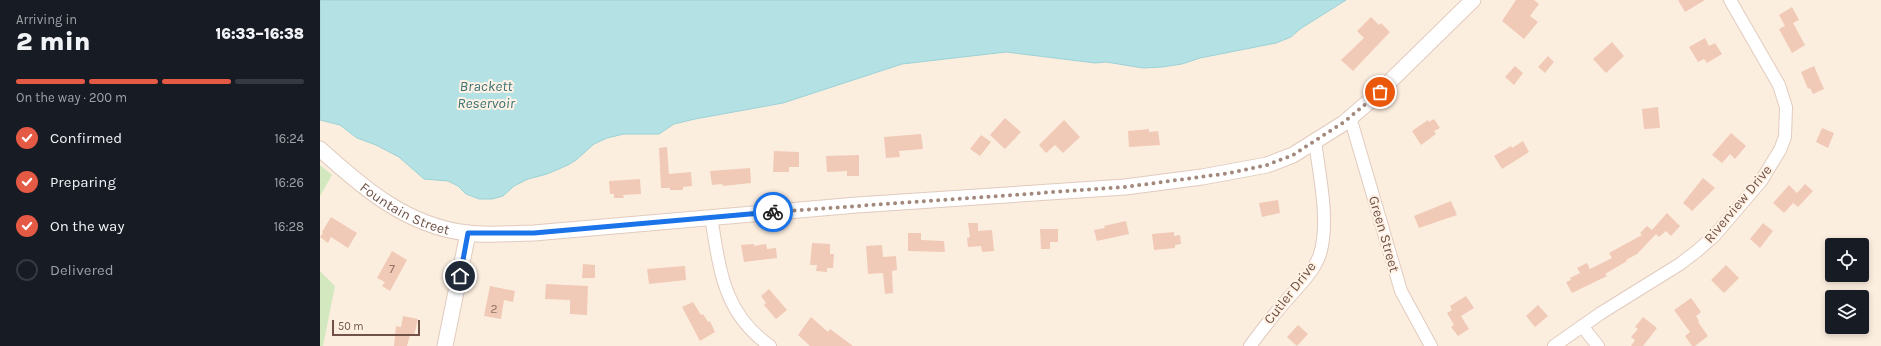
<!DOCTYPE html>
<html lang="en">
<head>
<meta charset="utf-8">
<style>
	:root { --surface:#171b24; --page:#20242c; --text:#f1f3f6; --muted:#9ea1a6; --line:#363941; --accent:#e55a44 }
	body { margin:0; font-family:Karla,sans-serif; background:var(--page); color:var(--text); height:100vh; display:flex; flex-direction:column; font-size:15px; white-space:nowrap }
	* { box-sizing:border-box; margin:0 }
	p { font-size:13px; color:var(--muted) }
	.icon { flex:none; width:22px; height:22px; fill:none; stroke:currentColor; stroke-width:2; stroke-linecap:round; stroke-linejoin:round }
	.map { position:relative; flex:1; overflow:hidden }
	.sheet { display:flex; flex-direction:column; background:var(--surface); width:320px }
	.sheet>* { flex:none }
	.buttons { position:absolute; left:1505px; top:238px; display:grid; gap:8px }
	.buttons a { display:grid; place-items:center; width:44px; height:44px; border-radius:4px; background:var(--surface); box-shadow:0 2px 6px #0003; font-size:20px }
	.scale { position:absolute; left:12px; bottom:10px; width:88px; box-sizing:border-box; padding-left:4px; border:2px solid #715247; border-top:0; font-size:11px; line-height:14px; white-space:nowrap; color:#715247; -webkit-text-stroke:3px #fff2e4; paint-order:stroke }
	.pin { position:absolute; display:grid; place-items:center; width:34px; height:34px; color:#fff; margin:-17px; border:2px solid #fff; border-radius:50%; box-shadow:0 1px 4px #0007 }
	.courier { position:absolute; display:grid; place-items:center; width:40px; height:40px; margin:-20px; border:3px solid #1a73e8; border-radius:50%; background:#fff; color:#222; box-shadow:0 1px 5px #0007 }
	.headline em { font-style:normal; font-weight:800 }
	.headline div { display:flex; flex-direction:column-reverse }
	.headline { display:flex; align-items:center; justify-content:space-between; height:68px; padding:0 16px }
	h1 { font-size:26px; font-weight:800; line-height:30px }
	.bar { display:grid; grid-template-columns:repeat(4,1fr); gap:6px 4px; align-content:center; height:48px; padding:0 16px }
	.bar i { height:5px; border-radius:3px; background:var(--line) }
	.bar .on { background:var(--accent) }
	.bar p { grid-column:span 4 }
	ol { padding:0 16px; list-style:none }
	li { display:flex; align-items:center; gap:12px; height:44px }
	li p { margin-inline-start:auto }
	li .icon { padding:4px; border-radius:50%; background:var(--accent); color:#fff; stroke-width:4 }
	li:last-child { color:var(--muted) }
	li i { width:22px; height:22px; border:2px solid var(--line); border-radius:50% }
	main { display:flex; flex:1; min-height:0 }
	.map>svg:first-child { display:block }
	.green { fill:#d3e8be }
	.water { fill:#b4e1e4; stroke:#9bd2d6 }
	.building { fill:#f1c9b7 }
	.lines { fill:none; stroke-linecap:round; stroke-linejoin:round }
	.minor-casing { stroke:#e1cbbe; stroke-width:14 }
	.tertiary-casing { stroke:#e1cbbe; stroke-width:17 }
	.minor { stroke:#fff; stroke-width:12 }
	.tertiary { stroke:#fff; stroke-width:15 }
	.done { stroke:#a2897c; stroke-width:4; stroke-dasharray:0 7.2 }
	.route { stroke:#1a73e8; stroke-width:5 }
	.labels { text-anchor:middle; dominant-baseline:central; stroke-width:4; stroke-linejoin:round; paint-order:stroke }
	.number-label { font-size:12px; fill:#917063 }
	.street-label { font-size:14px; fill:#715247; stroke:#fff2e4 }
	.water-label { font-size:15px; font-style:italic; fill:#3c7277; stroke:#fff2e4 }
</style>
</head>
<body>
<main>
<section class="sheet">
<div class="headline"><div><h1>2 min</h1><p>Arriving in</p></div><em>16:33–16:38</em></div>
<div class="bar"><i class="on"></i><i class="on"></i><i class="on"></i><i></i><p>On the way · 200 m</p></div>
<ol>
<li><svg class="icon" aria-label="check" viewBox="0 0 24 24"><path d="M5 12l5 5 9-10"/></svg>Confirmed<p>16:24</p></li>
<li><svg class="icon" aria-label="check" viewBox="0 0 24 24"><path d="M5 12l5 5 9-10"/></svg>Preparing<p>16:26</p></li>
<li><svg class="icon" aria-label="check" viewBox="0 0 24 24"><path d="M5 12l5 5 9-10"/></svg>On the way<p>16:28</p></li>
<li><i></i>Delivered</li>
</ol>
</section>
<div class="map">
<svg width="1561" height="346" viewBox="0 0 1561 346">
	<rect width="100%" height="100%" fill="#fceedf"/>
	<path class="green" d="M0,165l12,10 -12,21z
		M0,271l15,15 -12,60h-3z"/>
	<path class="water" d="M0,0h1026l-46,29 -9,8 -15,6 -76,15 -18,6 -20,3 -19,1 -37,-6 -11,1 -89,-11 -104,12 -119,39 -88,16 -21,5 -15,10h-35l-17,4 -13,6 -18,16 -8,5 -21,9 -19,5 -14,7 -11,10 -11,3h-13l-13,-5 -8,-8 -10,-5 -24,-2 -25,-22 -23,-12 -19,-7 -17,-13 -20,-5z"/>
	<path class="building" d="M1196,0h18l5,4 -9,12 8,6 -14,17 -22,-18z
		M1358,0h27l-20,12z
		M1472,7l7,13 -6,3 12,22 -13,8 -13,-24 6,-3 -6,-11z
		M1051,17l8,8 2,-2 9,9 -37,39 -12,-11 23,-22 -7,-7z
		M1385,38l4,8 6,-3 7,11 -15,9 -3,-4 -6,3 -9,-15z
		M1292,42l12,14 -18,17 -13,-14z
		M1228,56l6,6 -9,11 -7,-6z
		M1195,66l8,7 -9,12 -9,-8z
		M1494,66l10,23 -11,5 -3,-6 -2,1 -7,-17z
		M1338,107l2,21 -16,1 -2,-20z
		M685,118l16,14 -16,17 -15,-14z
		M1114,119l6,9 -6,3 2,3 -15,11 -9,-14 16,-11 1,2z
		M744,120l16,17 -17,16 -8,-8 -9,8 -7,-8z
		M1502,128l12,5 -6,15 -12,-6z
		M829,129v3l9,-1 2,14 -31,2 -1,-16z
		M1411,133l15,13 -11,13 -5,-5 -8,9 -10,-8z
		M601,134l2,15 -24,2 1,6 -14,1 -2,-21z
		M661,135l10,7 -11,14 -10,-7z
		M1203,141l6,11 -27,17 -8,-13 17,-10 1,2z
		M347,147l2,27 22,-2 1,14 -9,1v3h-13v-2h-9l-2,-40z
		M454,151l25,1v15h-10v5h-16z
		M539,155v21h-12v-5l-20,1 -1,-16z
		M430,168l1,15 -28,3 -1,-2 -10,1 -2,-14z
		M1383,178l12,10 -23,23 -9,-8z
		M320,179l1,15 -18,1 1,3h-10v-4h-4l-1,-13z
		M1485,184l8,7 -15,16 -5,-4 -9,10 -11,-10 16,-18 8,8z
		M958,200l2,13 -18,4 -3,-14z
		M1131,201l6,14 -38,13 -5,-12z
		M1347,213l13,13 -9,10 -5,-5 -7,6 -3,-3 -19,20 -11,6 1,1 -22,13 2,2 -35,17 -6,-11 5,-2 -1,-2 10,-5 -3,-5 10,-5 3,6 22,-11 -3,-5 33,-18 -2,-2 7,-7 5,4z
		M11,217l26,16 -9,15 -17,-11 -3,6 -8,-6 3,-4 -1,-1z
		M806,221l3,13 -32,7 -3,-11 11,-2 -1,-2z
		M648,223h10v8l14,-1 2,21 -12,1 -1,-6 -13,1 -1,-9 3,-1z
		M1443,223l10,8 -13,17 -10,-9z
		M720,229h18v13h-8v7h-9z
		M854,232v4l6,-1 1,9 -6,1v3l-21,2 -2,-16z
		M588,233h13v7l23,1 1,11 -37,-1z
		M492,243l18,1v10h4l-1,14h-6v4l-11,-1 1,-6h-7z
		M434,244v2l12,-2 1,5 9,-1 1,10 -33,4 -3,-17z
		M562,245l1,12 13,-1 1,14 -5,1 1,22 -8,1 -2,-21 -15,1 -2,-28z
		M72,251l15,9 -17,31 -8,-5 3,-4 -8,-4z
		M263,264l12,1v13h-13z
		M1406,265l13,13 -15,15 -13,-13z
		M365,266l1,14 -37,4 -2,-15z
		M226,284l42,2 -1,29 -17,-1v-14l-25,-1z
		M170,286l25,5 -2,11 -9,-2 -3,19 -17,-3z
		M449,289l18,21 -11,9 -12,-14 2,-2 -5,-7z
		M1146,296l8,12 -13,8 8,13 -11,7 -7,-9 3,-2 -7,-12 5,-3 -2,-4z
		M1371,298l10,14 -5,4 3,5 -1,1 10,14 -13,10h-3l-7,-10 5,-4 -16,-22z
		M373,302l8,13 2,-1 5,8 2,-1 5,11 -15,9 -18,-34z
		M1218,305l10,11 -13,11 -9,-11z
		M83,316l15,3 -4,17 -4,-1 -3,11h-13l2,-20 5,1z
		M491,317l17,15 2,-3 23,17h-43l-12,-11z
		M1323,317l14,11 -14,18h-12l4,-6 -4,-3 7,-8 -3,-2z
		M978,325l10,9 -11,12 -10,-9z"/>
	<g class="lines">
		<defs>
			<path id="minor" d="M1030,117l51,174 30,55
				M391,217c9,53 12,96 59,129
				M1262,326l16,20
				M930,346c11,-15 22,-29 34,-43 13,-15 30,-31 36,-49 10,-33 -1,-80 -5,-113
				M1234,346l47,-33 79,-49 17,-13 17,-15 47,-55 19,-31 5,-13 1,-30 -7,-22 -49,-85"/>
			<g id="tertiary">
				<path id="s1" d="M0,149c43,39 87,77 147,84 22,3 45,0 67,0l323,-28 268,-18 77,-10 65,-12 26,-10 51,-32 28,-24 101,-99"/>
				<path d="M125,346l23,-113"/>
			</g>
		</defs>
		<use href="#minor" class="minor-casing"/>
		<use href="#tertiary" class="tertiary-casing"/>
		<use href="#minor" class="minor"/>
		<use href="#tertiary" class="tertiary"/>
	</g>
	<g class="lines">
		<path class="done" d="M453,212l352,-25 105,-14 37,-8 26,-10 51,-33 36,-30"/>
		<path class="route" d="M140,276l8,-43h66l239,-21"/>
	</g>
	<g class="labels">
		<g class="number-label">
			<text x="72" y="269">7</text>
			<text x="174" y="309">2</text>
		</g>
		<g class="street-label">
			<text transform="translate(1418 204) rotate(-50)">Riverview Drive</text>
			<text stroke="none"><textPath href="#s1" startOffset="105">Fountain Street</textPath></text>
			<text transform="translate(1064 234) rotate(74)">Green Street</text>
			<text transform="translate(970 293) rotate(-52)">Cutler Drive</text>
		</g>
		<g class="water-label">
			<text x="166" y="86">Brackett<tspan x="166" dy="17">Reservoir</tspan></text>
		</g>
	</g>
</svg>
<div class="buttons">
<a><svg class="icon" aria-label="locate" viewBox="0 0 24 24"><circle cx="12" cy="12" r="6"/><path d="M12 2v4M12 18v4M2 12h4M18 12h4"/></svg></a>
<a><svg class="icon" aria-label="layers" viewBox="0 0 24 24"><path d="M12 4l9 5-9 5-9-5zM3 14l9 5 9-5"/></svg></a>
</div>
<div class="scale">50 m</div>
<div class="pin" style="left:1060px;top:92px;background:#ea580c"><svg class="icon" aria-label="bag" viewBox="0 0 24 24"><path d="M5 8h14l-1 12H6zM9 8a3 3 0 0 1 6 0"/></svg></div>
<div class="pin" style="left:140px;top:276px;background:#1f2937"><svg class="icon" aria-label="home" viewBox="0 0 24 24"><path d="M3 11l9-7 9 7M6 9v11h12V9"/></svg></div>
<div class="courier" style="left:453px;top:212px"><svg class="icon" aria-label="bike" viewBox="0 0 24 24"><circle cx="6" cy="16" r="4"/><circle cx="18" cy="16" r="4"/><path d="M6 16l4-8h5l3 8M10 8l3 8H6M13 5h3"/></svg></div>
</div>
</main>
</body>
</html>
